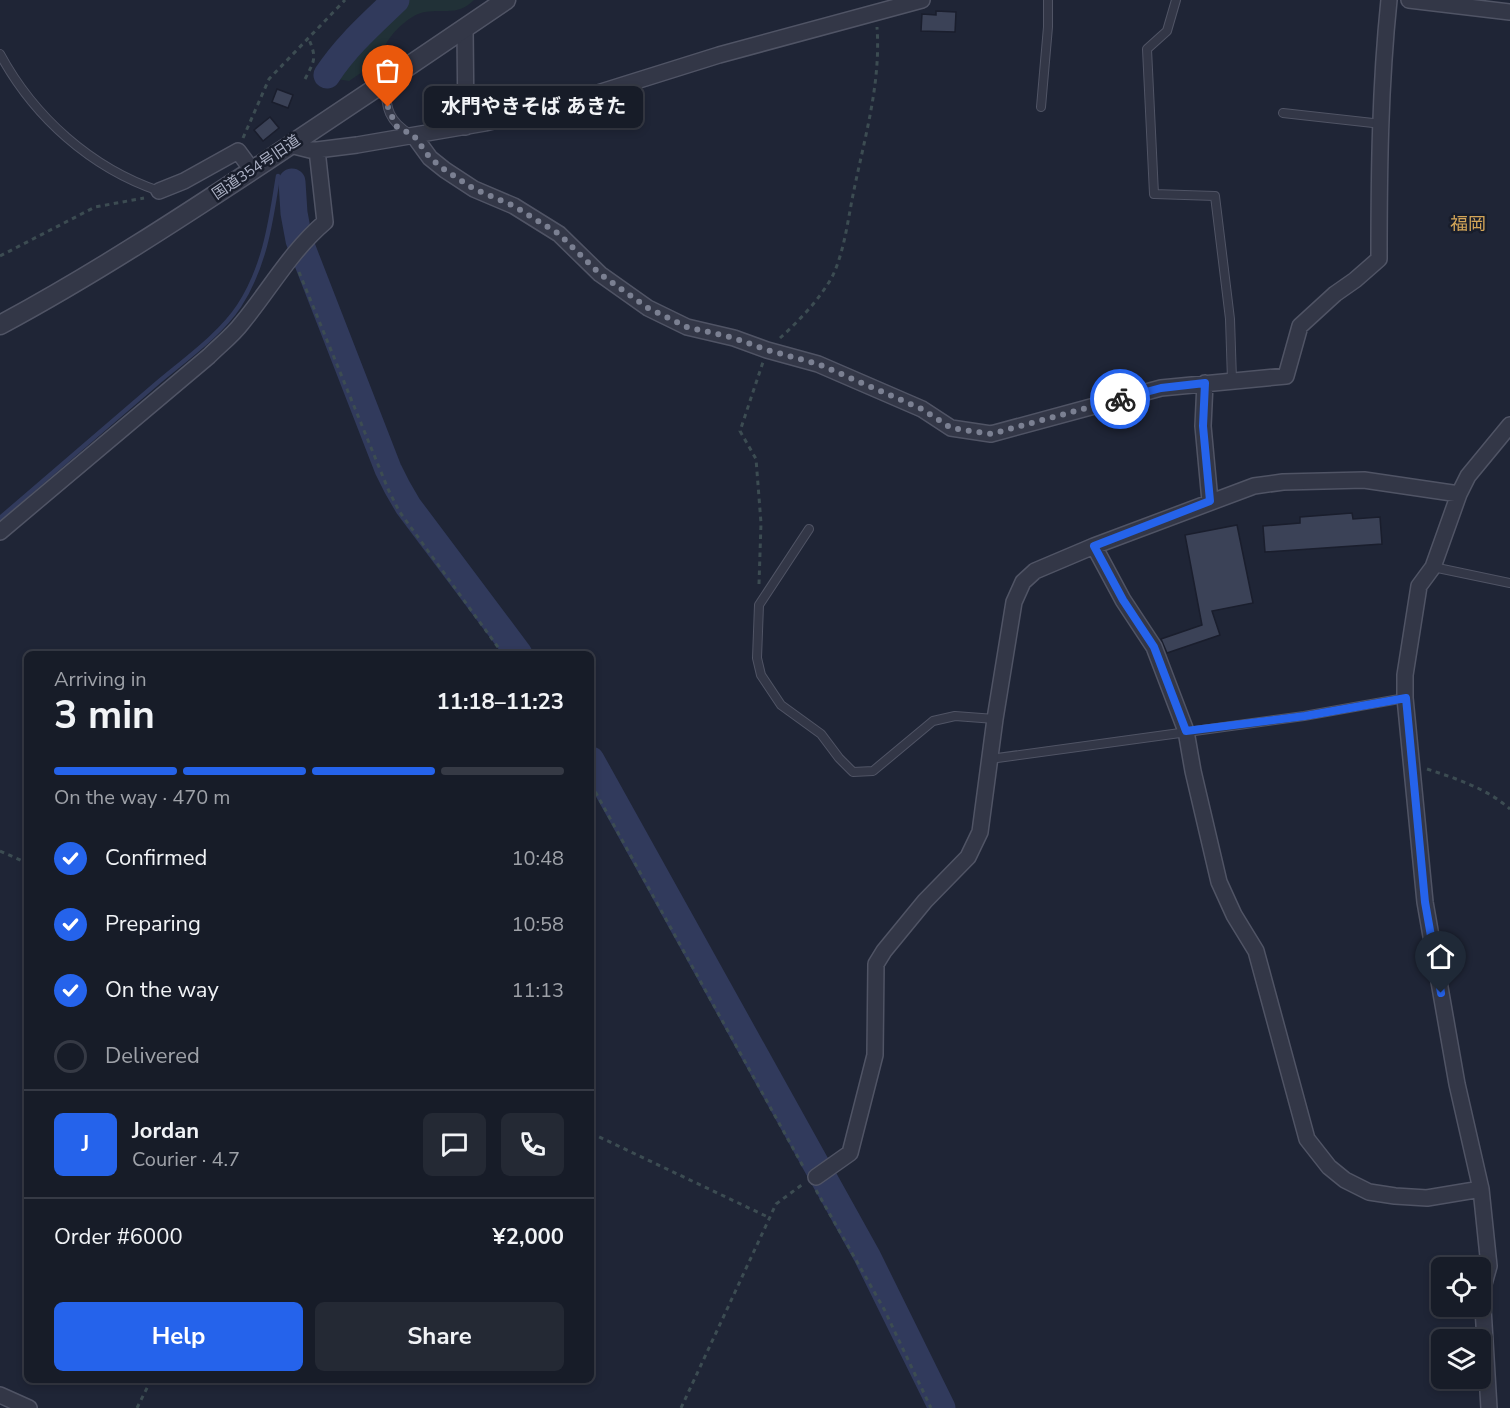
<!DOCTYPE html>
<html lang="en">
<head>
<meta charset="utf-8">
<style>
	:root { --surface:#171c28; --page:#242934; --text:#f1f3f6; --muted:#9ea1a8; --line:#363a45; --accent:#2563eb }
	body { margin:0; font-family:"Nunito Sans","Noto Sans JP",sans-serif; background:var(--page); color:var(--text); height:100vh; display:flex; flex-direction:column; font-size:22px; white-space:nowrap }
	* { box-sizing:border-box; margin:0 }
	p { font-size:20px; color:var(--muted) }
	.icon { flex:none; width:33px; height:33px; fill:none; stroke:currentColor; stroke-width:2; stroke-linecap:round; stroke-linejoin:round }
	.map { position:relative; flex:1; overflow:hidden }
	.drawer { position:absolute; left:24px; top:651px; width:570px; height:732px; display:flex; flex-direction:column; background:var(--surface); border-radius:9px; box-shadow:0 3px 9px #0003,0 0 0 2px var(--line) }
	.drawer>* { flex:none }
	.controls { position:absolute; left:1431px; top:1257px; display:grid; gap:12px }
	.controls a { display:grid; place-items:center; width:60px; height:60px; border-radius:9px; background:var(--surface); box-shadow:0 3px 9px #0003,0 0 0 2px var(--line); font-size:30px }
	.pin { position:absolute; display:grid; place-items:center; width:51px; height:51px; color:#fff; margin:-62px -26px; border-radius:50% 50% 50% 0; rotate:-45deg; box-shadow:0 0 6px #0007 }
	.pin .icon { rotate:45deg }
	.courier { position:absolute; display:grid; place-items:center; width:60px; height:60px; margin:-30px; border:4px solid #2563eb; border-radius:50%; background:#fff; color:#222; box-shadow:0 2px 8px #0007 }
	.bubble { position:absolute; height:42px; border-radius:9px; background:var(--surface); box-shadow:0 3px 9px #0003,0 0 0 2px var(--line); font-size:20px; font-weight:700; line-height:42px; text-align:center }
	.headline em { font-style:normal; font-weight:700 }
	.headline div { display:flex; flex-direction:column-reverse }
	.headline { display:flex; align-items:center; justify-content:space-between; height:102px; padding:0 30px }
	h1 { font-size:39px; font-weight:700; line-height:45px }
	.bar { display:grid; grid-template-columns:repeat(4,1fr); gap:9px 6px; align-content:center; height:72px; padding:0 30px }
	.bar i { height:8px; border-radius:4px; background:var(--line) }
	.bar .on { background:var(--accent) }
	.bar p { grid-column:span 4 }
	.line { display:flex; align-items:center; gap:15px; padding:0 30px; border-top:2px solid var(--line) }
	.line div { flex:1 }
	.round { display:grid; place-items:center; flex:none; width:63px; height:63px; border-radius:9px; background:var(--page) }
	ol { padding:0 30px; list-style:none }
	li { display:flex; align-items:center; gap:18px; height:66px }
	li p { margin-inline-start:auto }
	li .icon { padding:6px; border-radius:50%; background:var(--accent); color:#fff; stroke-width:4 }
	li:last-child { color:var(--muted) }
	li i { width:33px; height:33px; border:3px solid var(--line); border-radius:50% }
	.button { display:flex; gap:12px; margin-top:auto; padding:12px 30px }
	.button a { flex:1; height:69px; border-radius:9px; background:var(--accent); color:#fff; font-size:24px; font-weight:700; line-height:69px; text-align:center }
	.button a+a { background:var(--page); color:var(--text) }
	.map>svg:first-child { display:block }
	.green { fill:#213137 }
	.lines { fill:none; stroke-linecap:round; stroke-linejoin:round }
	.stream { stroke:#313a5c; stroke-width:4.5 }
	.river { stroke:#313a5c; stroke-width:27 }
	.building { fill:#3b4257; stroke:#1a1e2d; stroke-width:1.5 }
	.service-casing { stroke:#505465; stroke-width:10 }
	.minor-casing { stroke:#505465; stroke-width:18 }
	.tertiary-casing { stroke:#505465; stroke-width:21 }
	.path { stroke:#3c4c52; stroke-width:3; stroke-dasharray:4.5 4.5; stroke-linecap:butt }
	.service { stroke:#333747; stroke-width:8 }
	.minor { stroke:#333747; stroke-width:15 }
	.tertiary { stroke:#333747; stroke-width:18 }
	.done { stroke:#7b8092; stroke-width:6; stroke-dasharray:0 10.8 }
	.route { stroke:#2563eb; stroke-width:8 }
	.labels { text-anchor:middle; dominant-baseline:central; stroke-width:5; stroke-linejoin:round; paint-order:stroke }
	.street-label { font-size:15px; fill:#acb1c4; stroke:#181d2b }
	.quarter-label { font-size:18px; fill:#d3a558; stroke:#181d2b }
</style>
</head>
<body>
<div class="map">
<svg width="1510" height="1408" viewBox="0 0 1510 1408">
	<rect width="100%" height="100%" fill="#1f2536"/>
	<path class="green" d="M379,0h95c-16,16 -29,9 -49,12 -14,2 -32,19 -39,32 -2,4 -2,10 -3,14l-34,23 -12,-2 -18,-7 9,-20z"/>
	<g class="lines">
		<path class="stream" d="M0,518c52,-45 104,-89 156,-134 27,-23 64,-49 83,-78 26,-40 32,-85 39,-130"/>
		<path class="river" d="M327,75c19,-29 44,-51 69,-75
			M292,182l2,31 5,27 89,229 9,18 11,19 111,148
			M591,760l276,496 75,152"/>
	</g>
	<path class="building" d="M936,11l20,1 -1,20 -34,-1 1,-17 14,1z
		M277,89l16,6 -5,13 -16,-6z
		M270,117l9,11 -16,13 -9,-11z
		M1352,513l1,6 27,-2 2,27 -117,8 -2,-26 37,-3v-6z
		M1237,525l16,78 -41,8 8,24 -53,18 -6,-14 41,-14 -17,-90z"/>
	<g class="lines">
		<defs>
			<path id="service" d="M1176,0l-9,31 -20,18 7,145 61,2 15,123 2,61
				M0,54c34,63 91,114 159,137
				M385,84c1,25 4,37 25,50
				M1041,107l7,-80v-27
				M1283,113l99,11
				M809,529l-50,76 -2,53 4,17 20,30 40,29 18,24 14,14 20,-1 60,-50 22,-5 40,3
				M1433,567l77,16
				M990,759l314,-43 101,-18"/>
			<path id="minor" d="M1409,0l101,12
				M465,28l1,99
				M414,136l16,22 15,12 29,19 40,17 45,28 41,40 48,34 39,19 47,11 33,12 51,14 104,45 29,19 40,6 170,-46 125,-12 14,-50 35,-32 20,-14 24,-21c0,-86 1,-173 10,-259
				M290,145l20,5h7l40,-5 128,-22 68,-16 166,-52 203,-55
				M159,191l25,-10 54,-30 14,19
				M1205,383l-2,43 7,75
				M0,532l209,-176c11,-11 24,-21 33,-33 28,-34 49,-72 83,-101l-8,-72
				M1094,546l29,54 31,47 32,84 7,40 26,111 15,33 22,36 51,188 22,28 16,13 24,12 26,4 32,2 54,-9
				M816,1177l34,-24 25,-98 1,-91 8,-13 41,-50 43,-44 12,-25 15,-113 19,-117 9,-20 12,-11 59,-25 160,-60 29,-4 81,-2 95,14
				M0,1395l29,13
				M1489,1408l-7,-117 7,-25 -8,-77 -24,-105 -32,-182 -20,-204v-23l14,-89 14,-19 26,-73 9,-18 42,-51"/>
			<path id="tertiary" d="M0,325c93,-50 180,-107 268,-165 80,-53 159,-106 238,-160"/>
		</defs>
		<use href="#service" class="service-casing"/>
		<use href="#minor" class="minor-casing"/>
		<use href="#tertiary" class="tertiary-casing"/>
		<path class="path" d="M305,79c10,-19 12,-21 3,-42
			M243,138l26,-59 76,-79
			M0,256l95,-49 49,-9
			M299,272l89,217 11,22 104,143
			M780,338c19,-17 41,-40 53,-63 12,-26 15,-57 21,-85 11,-54 27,-107 23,-163
			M759,584l2,-61 -5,-64 -16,-28 23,-69
			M1427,769c30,10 59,19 83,40
			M591,784l213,384
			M0,851l27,12
			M591,1133l179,85
			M816,1190l68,119 47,99
			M137,1408l14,-28
			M681,1408l95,-204 27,-20"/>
		<use href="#service" class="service"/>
		<use href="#minor" class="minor"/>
		<use href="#tertiary" class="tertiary"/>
	</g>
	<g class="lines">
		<path class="done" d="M388,107l8,19 18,10 16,22 15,12 29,19 40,17 45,28 41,40 48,34 39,19 47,11 33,12 51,14 104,45 29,19 40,6 129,-35"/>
		<path class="route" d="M1120,399l41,-11 44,-5 -2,43 7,75 -116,45 29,54 31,47 32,84 119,-15 101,-18 19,204 16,91"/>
	</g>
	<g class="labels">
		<g class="street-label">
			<text transform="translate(256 167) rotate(-34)">国道354号旧道</text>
		</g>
		<g class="quarter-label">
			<text x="1468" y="224">福岡</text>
		</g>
	</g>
</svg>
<div class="controls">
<a><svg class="icon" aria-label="locate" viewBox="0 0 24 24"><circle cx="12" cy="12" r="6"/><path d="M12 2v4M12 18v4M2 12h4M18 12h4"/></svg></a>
<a><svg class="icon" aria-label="layers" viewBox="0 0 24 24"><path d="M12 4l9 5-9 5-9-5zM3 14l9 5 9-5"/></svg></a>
</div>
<div class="pin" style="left:388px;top:107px;background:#ea580c"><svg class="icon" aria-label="bag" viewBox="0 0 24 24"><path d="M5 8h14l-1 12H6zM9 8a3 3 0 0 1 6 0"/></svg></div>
<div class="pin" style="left:1441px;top:993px;background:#1f2937"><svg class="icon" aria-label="home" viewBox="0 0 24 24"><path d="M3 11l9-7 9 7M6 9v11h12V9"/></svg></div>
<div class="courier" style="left:1120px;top:399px"><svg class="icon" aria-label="bike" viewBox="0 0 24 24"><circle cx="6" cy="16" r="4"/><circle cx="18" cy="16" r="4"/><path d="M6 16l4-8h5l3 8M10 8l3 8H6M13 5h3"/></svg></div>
<div class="bubble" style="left:424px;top:86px;width:219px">水門やきそば あきた</div>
<section class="drawer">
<div class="headline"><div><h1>3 min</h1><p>Arriving in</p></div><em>11:18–11:23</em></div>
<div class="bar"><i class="on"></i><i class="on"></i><i class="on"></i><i></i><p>On the way · 470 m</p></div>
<ol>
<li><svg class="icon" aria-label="check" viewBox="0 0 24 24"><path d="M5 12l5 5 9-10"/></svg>Confirmed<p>10:48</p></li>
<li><svg class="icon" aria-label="check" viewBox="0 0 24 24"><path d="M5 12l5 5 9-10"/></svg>Preparing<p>10:58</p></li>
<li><svg class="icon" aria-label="check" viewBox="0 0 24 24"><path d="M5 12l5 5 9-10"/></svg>On the way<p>11:13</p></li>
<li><i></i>Delivered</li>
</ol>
<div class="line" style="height:108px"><b class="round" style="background:var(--accent);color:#fff">J</b><div><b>Jordan</b><p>Courier · 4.7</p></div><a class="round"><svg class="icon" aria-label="chat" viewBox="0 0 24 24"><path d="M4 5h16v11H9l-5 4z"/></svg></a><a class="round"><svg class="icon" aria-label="phone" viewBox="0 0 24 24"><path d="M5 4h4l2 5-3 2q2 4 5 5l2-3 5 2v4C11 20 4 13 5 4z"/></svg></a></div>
<div class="line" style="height:78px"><div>Order #6000</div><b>¥2,000</b></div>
<div class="button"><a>Help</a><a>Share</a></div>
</section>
</div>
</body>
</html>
